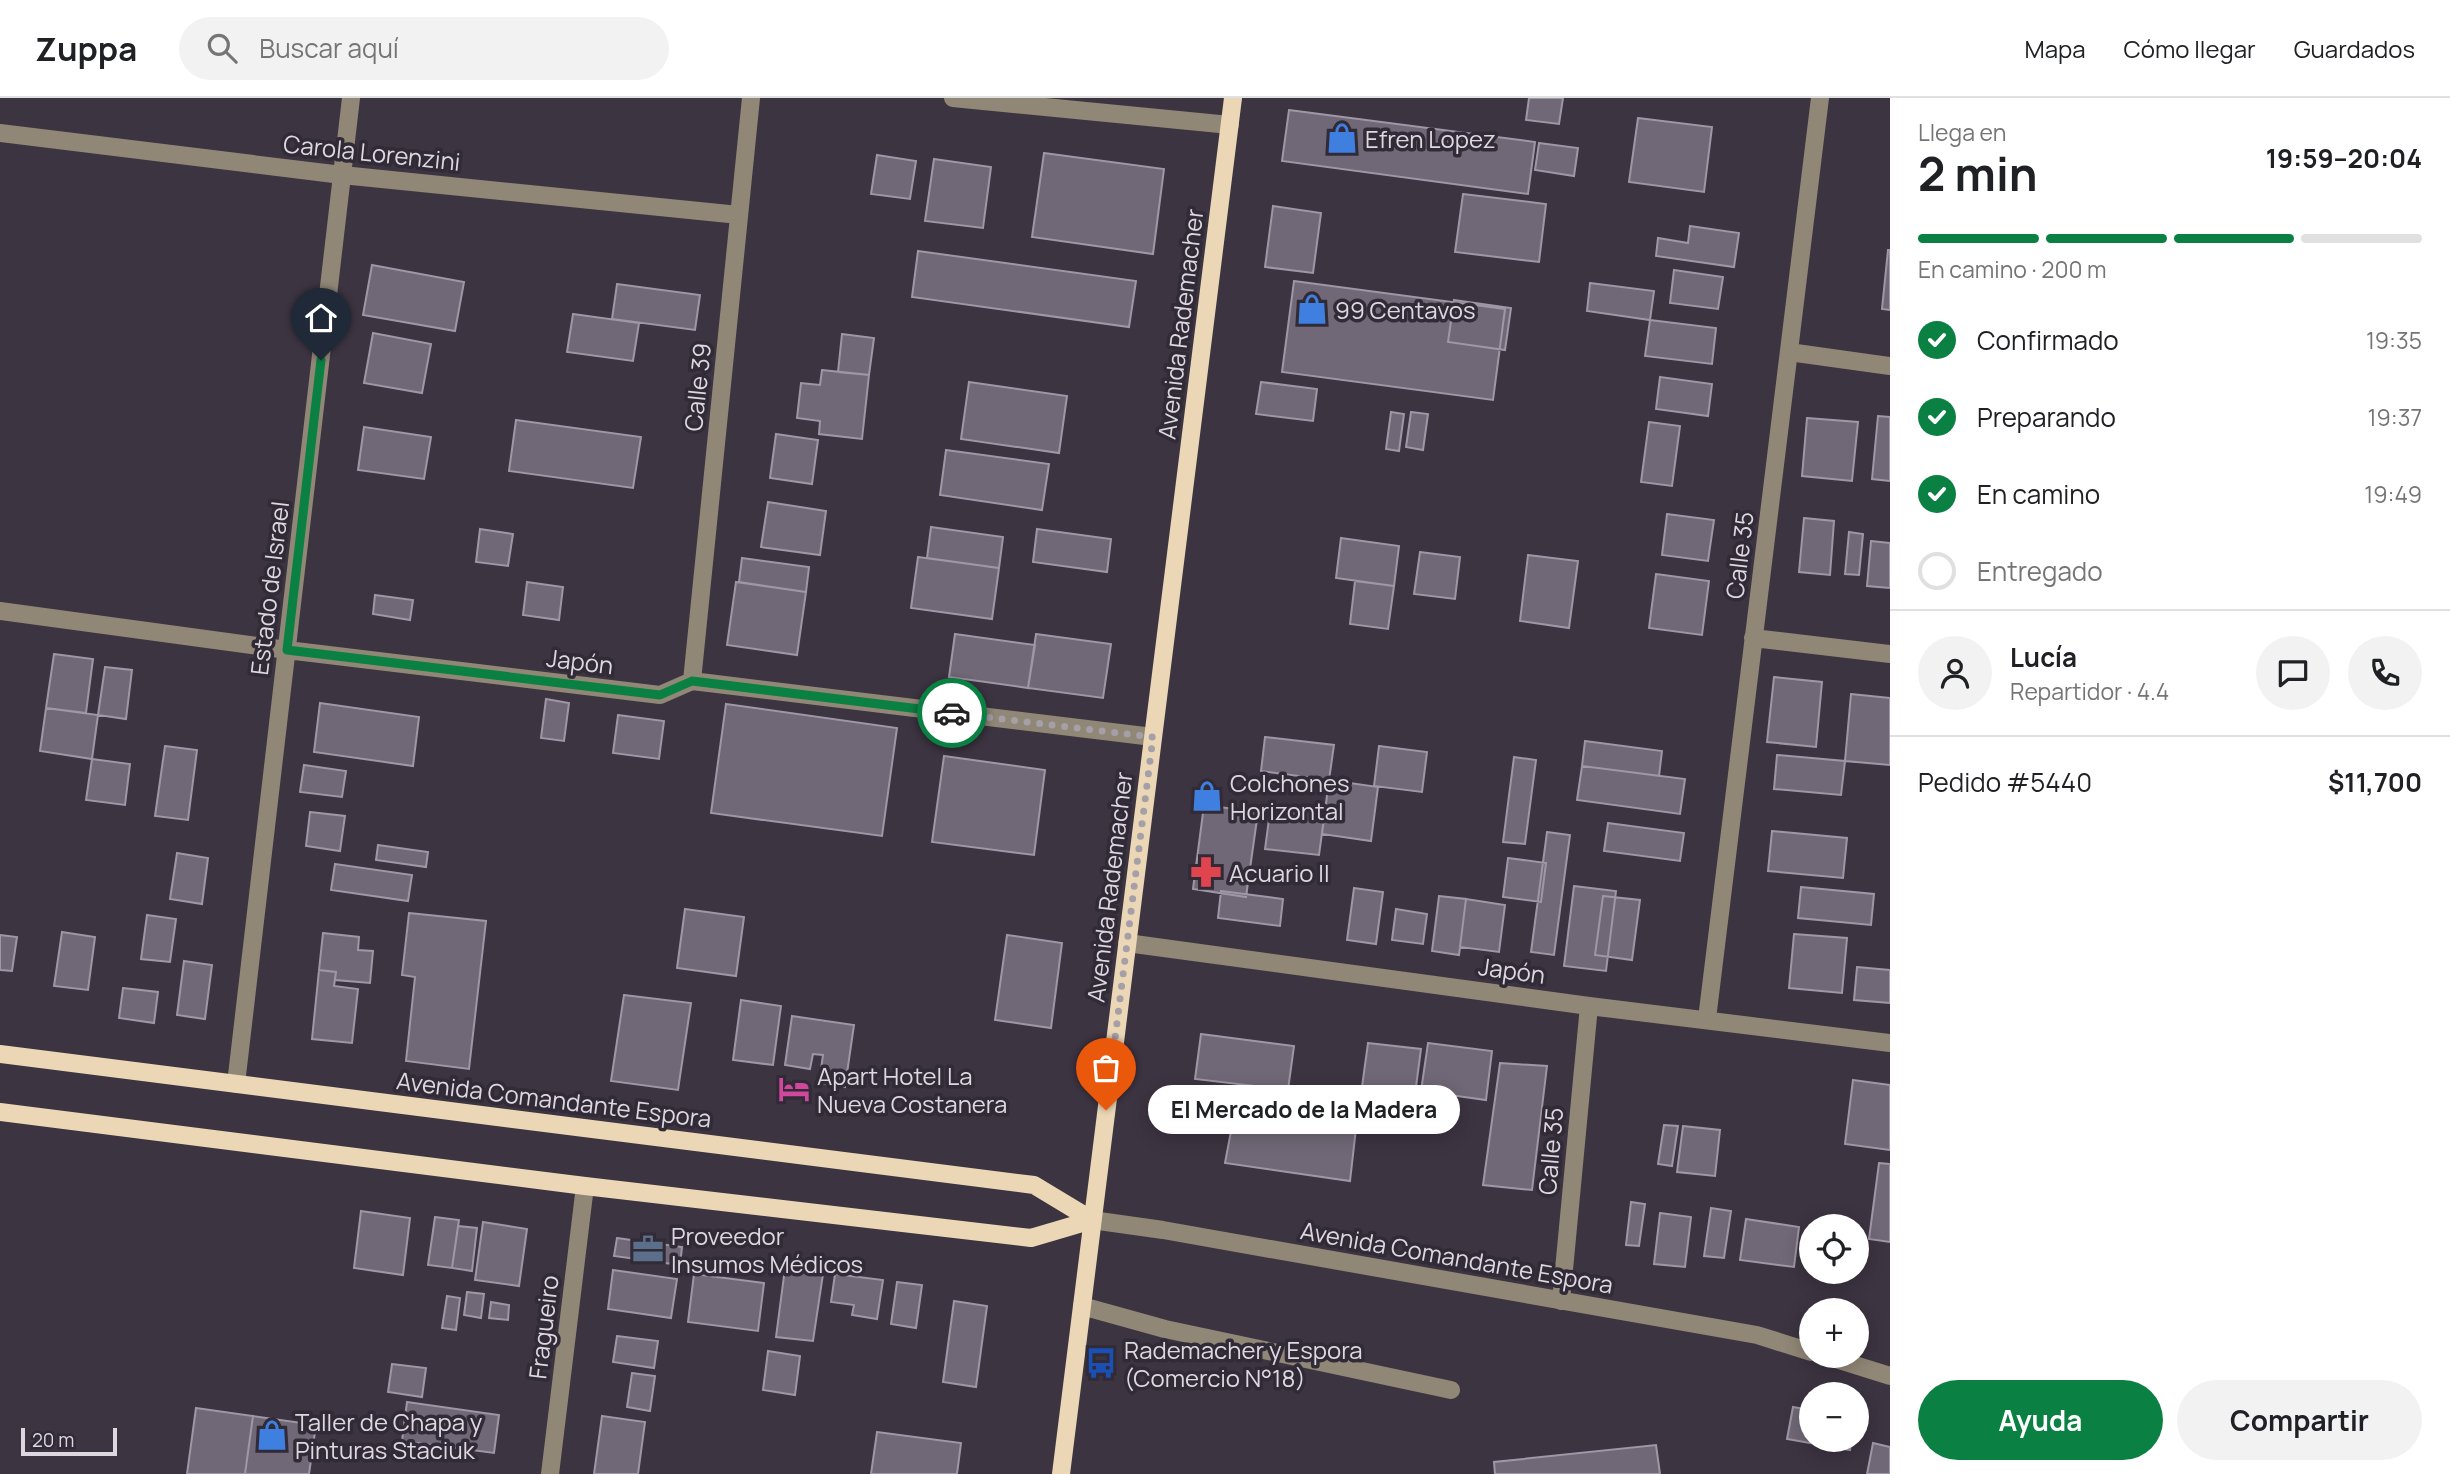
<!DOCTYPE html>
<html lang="es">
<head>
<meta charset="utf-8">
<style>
	:root { --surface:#fff; --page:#f2f2f2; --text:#202124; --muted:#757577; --line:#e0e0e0; --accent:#0b8043 }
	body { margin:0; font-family:Manrope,sans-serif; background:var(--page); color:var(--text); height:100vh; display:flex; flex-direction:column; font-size:26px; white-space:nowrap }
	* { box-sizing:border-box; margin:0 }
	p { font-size:23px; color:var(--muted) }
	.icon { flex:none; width:38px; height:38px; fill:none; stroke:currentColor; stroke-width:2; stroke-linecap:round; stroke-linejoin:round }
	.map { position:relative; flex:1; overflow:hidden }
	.drawer { display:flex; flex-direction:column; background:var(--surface); width:560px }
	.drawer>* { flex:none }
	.tools { position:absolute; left:1799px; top:1116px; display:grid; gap:14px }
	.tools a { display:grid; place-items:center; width:70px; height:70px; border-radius:50%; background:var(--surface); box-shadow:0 4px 18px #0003; font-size:35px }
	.scale { position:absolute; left:21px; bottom:18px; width:96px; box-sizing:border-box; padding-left:7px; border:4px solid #ddd8e0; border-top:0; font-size:19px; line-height:24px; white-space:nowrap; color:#ddd8e0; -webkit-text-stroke:5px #312a37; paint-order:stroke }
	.pin { position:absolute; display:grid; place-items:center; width:60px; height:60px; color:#fff; margin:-72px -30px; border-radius:50% 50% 50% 0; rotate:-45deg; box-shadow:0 0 7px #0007 }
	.pin .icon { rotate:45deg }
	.courier { position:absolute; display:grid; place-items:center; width:70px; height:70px; margin:-35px; border:5px solid #0b8043; border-radius:50%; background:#fff; color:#222; box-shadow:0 2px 9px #0007 }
	.bubble { position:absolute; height:49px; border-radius:24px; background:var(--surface); box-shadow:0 4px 18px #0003; font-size:23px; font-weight:700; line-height:49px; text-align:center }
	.head em { font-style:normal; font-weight:700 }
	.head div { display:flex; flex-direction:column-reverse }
	.head { display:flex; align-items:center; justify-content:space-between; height:119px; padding:0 28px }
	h1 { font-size:46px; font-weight:700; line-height:52px }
	.bar { display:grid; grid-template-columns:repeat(4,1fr); gap:10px 7px; align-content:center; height:84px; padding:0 28px }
	.bar i { height:9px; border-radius:5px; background:var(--line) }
	.bar .current { background:var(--accent) }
	.bar p { grid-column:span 4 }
	.line { display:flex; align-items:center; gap:18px; padding:0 28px; border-top:2px solid var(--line) }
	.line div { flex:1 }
	.round { display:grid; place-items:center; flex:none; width:74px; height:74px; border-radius:37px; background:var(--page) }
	ol { padding:0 28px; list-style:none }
	li { display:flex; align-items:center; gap:21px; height:77px }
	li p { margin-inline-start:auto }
	li .icon { padding:7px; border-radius:50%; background:var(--accent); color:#fff; stroke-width:4 }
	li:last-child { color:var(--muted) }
	li i { width:38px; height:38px; border:4px solid var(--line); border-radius:50% }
	.cta { display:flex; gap:14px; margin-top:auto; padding:14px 28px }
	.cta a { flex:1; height:80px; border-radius:42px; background:var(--accent); color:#fff; font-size:28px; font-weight:700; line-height:80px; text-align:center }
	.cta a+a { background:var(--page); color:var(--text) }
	header { display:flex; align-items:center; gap:42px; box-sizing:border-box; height:98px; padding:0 35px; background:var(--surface); border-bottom:2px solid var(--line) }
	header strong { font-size:33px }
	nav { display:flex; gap:38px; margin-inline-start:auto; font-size:24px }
	.search { width:490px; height:63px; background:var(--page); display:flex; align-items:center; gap:18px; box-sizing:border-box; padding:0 24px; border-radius:38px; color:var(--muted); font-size:26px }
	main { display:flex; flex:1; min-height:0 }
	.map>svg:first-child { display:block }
	.building { fill:#706877; stroke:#9f96a6; stroke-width:2 }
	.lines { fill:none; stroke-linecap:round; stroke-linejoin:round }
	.minor { stroke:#918777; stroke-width:18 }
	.major { stroke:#ebd6b6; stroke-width:18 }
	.done { stroke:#a59fa8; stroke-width:7; stroke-dasharray:0 12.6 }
	.route { stroke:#0b8043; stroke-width:9 }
	.labels { text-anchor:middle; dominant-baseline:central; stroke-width:7; stroke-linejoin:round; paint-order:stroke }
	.poi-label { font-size:24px; fill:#ddd8e0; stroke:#312a37; text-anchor:start }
	.street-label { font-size:24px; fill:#ddd8e0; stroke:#312a37 }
</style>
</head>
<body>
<header>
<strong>Zuppa</strong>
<div class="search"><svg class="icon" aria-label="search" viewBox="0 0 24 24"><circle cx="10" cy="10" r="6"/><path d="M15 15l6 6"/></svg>Buscar aquí</div>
<nav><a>Mapa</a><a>Cómo llegar</a><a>Guardados</a></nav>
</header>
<main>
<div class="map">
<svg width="1890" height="1376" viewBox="0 0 1890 1376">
	<rect width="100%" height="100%" fill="#3c3441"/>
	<path class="building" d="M1529,0h34l-4,26 -33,-4z
		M1289,12l246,32 -7,52 -246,-33z
		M1638,20l74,9 -8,65 -75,-10z
		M1539,45l39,5 -4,28 -39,-6z
		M1044,55l120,16 -11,85 -121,-17z
		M877,57l39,6 -6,38 -39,-5z
		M934,61l57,8 -8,61 -58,-7z
		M1463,96l83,10 -7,58 -84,-10z
		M1273,108l48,7 -8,60 -48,-6z
		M1690,128l49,7 -5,34 -78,-11 2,-18 30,5z
		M1888,152h2v60l-8,-1z
		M918,153l218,30 -7,46 -217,-30z
		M372,167l92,17 -9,49 -92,-16z
		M1674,172l49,7 -5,32 -48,-6z
		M1294,183l211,28 -12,91 -211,-28z
		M1590,185l64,8 -4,29 -63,-9z
		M617,186l83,11 -5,35 -83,-11z
		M1454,202l57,8 -6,42 -57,-8z
		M573,216l66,9 -6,38 -66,-9z
		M1650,222l66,8 -4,36 -67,-8z
		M373,235l58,11 -9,49 -58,-10z
		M842,236l32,4 -5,37 -31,-3z
		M822,272l47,5 -7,64 -43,-5 1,-13 -23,-3 4,-35 19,2z
		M1660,279l52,7 -4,32 -52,-7z
		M969,284l98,14 -8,57 -98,-14z
		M1261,284l56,7 -4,32 -57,-7z
		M1391,314l13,2 -5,37 -13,-2z
		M1411,314l17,2 -5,36 -17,-3z
		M1878,318l12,1v64l-18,-2z
		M1807,320l51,4 -6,59 -50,-5z
		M516,322l125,17 -8,51 -124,-17z
		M1649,324l31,4 -8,60 -31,-4z
		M364,329l67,10 -7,42 -66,-9z
		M776,336l42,6 -6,44 -42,-6z
		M946,352l103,14 -7,46 -102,-15z
		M768,404l58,9 -6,44 -59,-8z
		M1667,416l47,6 -6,41 -46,-6z
		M1804,420l30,3 -4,54 -31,-3z
		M931,429l72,10 -4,31 -72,-10z
		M480,431l33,5 -5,32 -32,-4z
		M1037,431l74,10 -4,33 -74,-10z
		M1849,434l14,2 -4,41 -14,-1z
		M1341,440l58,8 -5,40 -58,-8z
		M1871,443l19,2v45l-23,-2z
		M1420,454l40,5 -5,42 -41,-5z
		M1528,457l50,6 -9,67 -49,-7z
		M918,459l81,11 -7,51 -81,-11z
		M742,460l67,9 -3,25 -67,-10z
		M1656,476l53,7 -7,54 -53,-7z
		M1355,483l39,5 -6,43 -38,-5z
		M527,484l36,5 -4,33 -36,-5z
		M736,484l70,10 -9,63 -70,-10z
		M375,497l38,5 -3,20 -37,-6z
		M955,536l80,11 -7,43 -79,-11z
		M1036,536l75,10 -8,54 -75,-10z
		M54,556l39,5 -7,54 -40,-5z
		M105,569l27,3 -6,49 -28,-4z
		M1774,579l48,5 -6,65 -49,-5z
		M1851,596l39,4v67l-45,-4z
		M546,601l23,4 -5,38 -23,-3z
		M320,605l99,14 -6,49 -99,-14z
		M726,606l171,24 -15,108 -171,-23z
		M46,610l52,7 -6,44 -52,-8z
		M618,617l46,6 -5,38 -46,-6z
		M1265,639l69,8 -5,35 -68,-9z
		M1585,643l77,10 -3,25 -77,-10z
		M165,648l32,4 -9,70 -33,-4z
		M1379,648l48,6 -5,40 -48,-6z
		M1777,657l68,6 -4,34 -67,-6z
		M944,658l101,14 -11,85 -102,-13z
		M1514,659l22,3 -11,84 -22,-2z
		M92,661l38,5 -5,41 -39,-5z
		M304,667l42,6 -4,26 -42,-5z
		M1582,668l103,13 -5,35 -103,-14z
		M1329,682l49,7 -7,54 -49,-7z
		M1271,706l54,7 -6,44 -54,-6z
		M1204,707l54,7 -12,85 -53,-8z
		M310,714l35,4 -5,35 -34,-5z
		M1608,725l76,10 -4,28 -76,-10z
		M1772,733l75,7 -4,40 -75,-7z
		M1547,734l23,3 -16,120 -23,-3z
		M378,747l50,7 -2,15 -50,-7z
		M177,755l31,5 -6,46 -32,-5z
		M1508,760l38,5 -5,39 -38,-5z
		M335,766l77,11 -4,26 -77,-11z
		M1574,788l42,5 -10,80 -42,-5z
		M1801,789l73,7 -3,31 -73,-7z
		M1354,790l29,4 -7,52 -29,-4z
		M1221,793l62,8 -3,27 -62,-8z
		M1439,798l27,3 -7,56 -27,-4z
		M1603,798l37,4 -8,60 -37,-5z
		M1466,801l39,6 -6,47 -39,-5z
		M685,811l59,8 -8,59 -59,-8z
		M1396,811l31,5 -4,30 -31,-4z
		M409,815l77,8 -17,148 -63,-8 9,-84 -13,-2z
		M147,817l29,4 -6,43 -29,-3z
		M62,834l33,5 -7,53 -34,-4z
		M323,835l36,4 -1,13 15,1 -3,32 -35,-3 1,-8 -17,-2z
		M1794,836l53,4 -5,55 -53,-5z
		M0,837l17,2 -5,34 -12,-1z
		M1007,837l55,8 -11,85 -56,-8z
		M184,863l28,4 -7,54 -28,-4z
		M1857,869l33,3v33l-36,-3z
		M319,872l17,2 -2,14 24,3 -6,54 -40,-4z
		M123,890l35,4 -4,31 -35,-5z
		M624,897l67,8 -13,87 -67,-9z
		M741,902l40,6 -8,59 -40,-5z
		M792,918l62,9 -9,62 -26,-4 4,-28 -10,-1 -3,15 -25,-4z
		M1201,936l93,12 -6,44 -93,-11z
		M1368,945l53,6 -7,53 -53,-8z
		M1428,945l64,8 -6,49 -65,-9z
		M1500,965l47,3 -15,124 -49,-5z
		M1853,982l37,5v65l-45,-6z
		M1239,991l120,13 -9,79 -125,-18z
		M1664,1027l14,1 -6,40 -14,-2z
		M1683,1028l37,4 -5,46 -38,-4z
		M1879,1065l11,1v78l-21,-3z
		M1631,1104l14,2 -6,42 -13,-1z
		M1711,1110l20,3 -7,47 -20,-2z
		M361,1113l49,7 -7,57 -49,-7z
		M1660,1115l31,4 -6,50 -31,-3z
		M435,1119l24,3 -7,48 -24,-3z
		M1746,1121l53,8 -5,40 -54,-7z
		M483,1124l44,7 -8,57 -44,-6z
		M458,1128l19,2 -5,43 -20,-3z
		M617,1140l65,9 -2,18 -66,-9z
		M785,1170l38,6 -10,67 -37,-4z
		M613,1172l64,9 -6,39 -63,-9z
		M694,1176l70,9 -6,48 -70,-9z
		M835,1176l48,6 -6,39 -25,-4 2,-10 -23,-3z
		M897,1184l25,3 -6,43 -25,-4z
		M467,1194l17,2 -3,24 -17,-3z
		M447,1198l13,2 -4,32 -14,-2z
		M954,1203l33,5 -11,81 -33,-5z
		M491,1204l18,3 -1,15 -19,-2z
		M617,1238l41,5 -4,27 -41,-6z
		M768,1253l32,5 -5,39 -32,-5z
		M392,1266l34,4 -4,29 -34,-5z
		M632,1275l23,3 -5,35 -23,-4z
		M407,1304l92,13 -5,38 -92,-12z
		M1793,1309l18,3v30h41l-2,10 -63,-11z
		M196,1310l57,8 -8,58h-58z
		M253,1318l63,9 -7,49h-64z
		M602,1318l43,6 -7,52h-44z
		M877,1334l84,11 -4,31h-86z
		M1873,1345l17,4v27h-23z
		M1656,1347l4,29h-165l-1,-12z"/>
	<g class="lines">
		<path class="minor" d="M953,0l277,27
			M0,35l342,42 397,40
			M1789,254l101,14
			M0,513l287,39 373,45 32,-14 461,56
			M1753,540l137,16
			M692,583l59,-583
			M1127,845l462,63 301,37
			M1707,921l113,-921
			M236,986l115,-986
			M1092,1122l71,10 594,105 54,17
			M1561,1203l28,-295
			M1082,1208l83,23 286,61
			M1826,1258l64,20
			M550,1376l35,-288"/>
		<path class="major" d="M0,956l1034,131 58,35
			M0,1014l585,74 446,52 61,-18
			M1061,1376l172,-1376"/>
	</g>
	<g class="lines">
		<path class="done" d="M952,615l201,24 -47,373"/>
		<path class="route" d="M321,262l-34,290 373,45 32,-14 260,32"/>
	</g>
	<defs>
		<symbol id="shop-bare" viewBox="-9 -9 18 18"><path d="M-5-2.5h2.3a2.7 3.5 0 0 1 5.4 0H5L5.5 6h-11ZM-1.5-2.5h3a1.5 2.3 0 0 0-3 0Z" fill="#3f7fe0" stroke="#312a37" stroke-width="2.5" paint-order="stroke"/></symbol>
		<symbol id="pharmacy-bare" viewBox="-9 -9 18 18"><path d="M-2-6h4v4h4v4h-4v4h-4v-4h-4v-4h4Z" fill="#e0444e" stroke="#312a37" stroke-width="2.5" paint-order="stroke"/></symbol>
		<symbol id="hotel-bare" viewBox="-9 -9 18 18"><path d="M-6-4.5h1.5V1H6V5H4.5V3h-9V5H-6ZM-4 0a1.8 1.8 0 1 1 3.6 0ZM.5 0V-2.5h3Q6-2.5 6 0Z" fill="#d1479c" stroke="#312a37" stroke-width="2.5" paint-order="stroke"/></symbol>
		<symbol id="office-bare" viewBox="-9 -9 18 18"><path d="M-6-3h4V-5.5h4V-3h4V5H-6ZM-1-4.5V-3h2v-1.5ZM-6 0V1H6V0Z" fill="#5c6f8a" stroke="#312a37" stroke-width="2.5" paint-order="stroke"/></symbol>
		<symbol id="bus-bare" viewBox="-9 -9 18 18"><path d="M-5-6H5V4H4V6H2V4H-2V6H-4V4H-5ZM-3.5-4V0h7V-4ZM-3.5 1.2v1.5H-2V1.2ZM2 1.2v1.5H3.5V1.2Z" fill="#1a4fb4" stroke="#312a37" stroke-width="2.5" paint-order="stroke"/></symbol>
	</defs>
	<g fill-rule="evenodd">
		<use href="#shop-bare" x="1320" y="18" width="44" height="44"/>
		<use href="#shop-bare" x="1290" y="189" width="44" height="44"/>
		<use href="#shop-bare" x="1185" y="676" width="44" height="44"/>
		<use href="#pharmacy-bare" x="1184" y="752" width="44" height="44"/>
		<use href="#hotel-bare" x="772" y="969" width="44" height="44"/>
		<use href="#office-bare" x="626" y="1129" width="44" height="44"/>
		<use href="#bus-bare" x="1079" y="1243" width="44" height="44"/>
		<use href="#shop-bare" x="250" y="1315" width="44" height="44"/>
	</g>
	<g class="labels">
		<g class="poi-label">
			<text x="1365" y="40">Efren Lopez</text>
			<text x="1335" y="211">99 Centavos</text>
			<text x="1230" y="684">Colchones<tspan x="1230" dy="28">Horizontal</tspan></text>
			<text x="1229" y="774">Acuario II</text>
			<text x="817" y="977">Apart Hotel La<tspan x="817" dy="28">Nueva Costanera</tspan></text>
			<text x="671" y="1137">Proveedor<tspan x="671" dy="28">Insumos Médicos</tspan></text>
			<text x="1124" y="1251">Rademacher y Espora<tspan x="1124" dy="28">(Comercio N°18)</tspan></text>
			<text x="295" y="1323">Taller de Chapa y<tspan x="295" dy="28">Pinturas Staciuk</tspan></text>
		</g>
		<g class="street-label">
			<text transform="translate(372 54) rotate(6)">Carola Lorenzini</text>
			<text transform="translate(1180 226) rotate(-83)">Avenida Rademacher</text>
			<text transform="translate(697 289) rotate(-84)">Calle 39</text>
			<text transform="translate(1739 457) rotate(-83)">Calle 35</text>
			<text transform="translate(269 490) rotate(-83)">Estado de Israel</text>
			<text transform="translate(580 563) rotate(7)">Japón</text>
			<text transform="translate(1109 789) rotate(-83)">Avenida Rademacher</text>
			<text transform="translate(1512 872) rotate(8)">Japón</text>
			<text transform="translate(554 1001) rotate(7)">Avenida Comandante Espora</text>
			<text transform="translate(1550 1053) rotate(-85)">Calle 35</text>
			<text transform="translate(1457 1159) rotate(10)">Avenida Comandante Espora</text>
			<text transform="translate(543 1229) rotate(-83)">Fragueiro</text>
		</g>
	</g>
</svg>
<div class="tools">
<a><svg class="icon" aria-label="locate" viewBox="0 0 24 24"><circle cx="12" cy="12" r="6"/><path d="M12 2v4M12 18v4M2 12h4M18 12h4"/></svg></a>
<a>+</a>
<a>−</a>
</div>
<div class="scale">20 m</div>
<div class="pin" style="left:1106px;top:1012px;background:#ea580c"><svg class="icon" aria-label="bag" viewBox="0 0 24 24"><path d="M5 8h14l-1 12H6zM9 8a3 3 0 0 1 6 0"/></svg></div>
<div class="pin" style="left:321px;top:262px;background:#1f2937"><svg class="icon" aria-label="home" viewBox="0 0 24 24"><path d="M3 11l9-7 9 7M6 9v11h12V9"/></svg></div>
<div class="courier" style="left:952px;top:615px"><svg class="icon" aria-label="car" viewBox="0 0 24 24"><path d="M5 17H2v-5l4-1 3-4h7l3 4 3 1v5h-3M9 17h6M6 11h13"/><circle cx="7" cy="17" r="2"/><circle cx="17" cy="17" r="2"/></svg></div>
<div class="bubble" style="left:1148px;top:987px;width:312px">El Mercado de la Madera</div>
</div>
<section class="drawer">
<div class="head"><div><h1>2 min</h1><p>Llega en</p></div><em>19:59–20:04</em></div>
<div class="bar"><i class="current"></i><i class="current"></i><i class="current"></i><i></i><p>En camino · 200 m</p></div>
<ol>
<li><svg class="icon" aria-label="check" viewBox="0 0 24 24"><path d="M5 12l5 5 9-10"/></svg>Confirmado<p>19:35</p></li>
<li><svg class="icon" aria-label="check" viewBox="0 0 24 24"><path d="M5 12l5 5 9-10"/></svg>Preparando<p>19:37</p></li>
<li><svg class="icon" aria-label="check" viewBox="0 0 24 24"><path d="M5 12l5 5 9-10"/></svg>En camino<p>19:49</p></li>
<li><i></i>Entregado</li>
</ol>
<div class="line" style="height:126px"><a class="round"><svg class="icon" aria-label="person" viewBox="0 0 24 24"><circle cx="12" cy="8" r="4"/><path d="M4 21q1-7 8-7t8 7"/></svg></a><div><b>Lucía</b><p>Repartidor · 4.4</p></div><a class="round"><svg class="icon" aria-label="chat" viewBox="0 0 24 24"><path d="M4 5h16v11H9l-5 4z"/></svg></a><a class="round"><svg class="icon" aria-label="phone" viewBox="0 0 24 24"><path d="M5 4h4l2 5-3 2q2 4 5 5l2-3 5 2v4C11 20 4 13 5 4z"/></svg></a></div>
<div class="line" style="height:91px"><div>Pedido #5440</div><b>$11,700</b></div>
<div class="cta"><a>Ayuda</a><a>Compartir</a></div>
</section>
</main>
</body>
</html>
